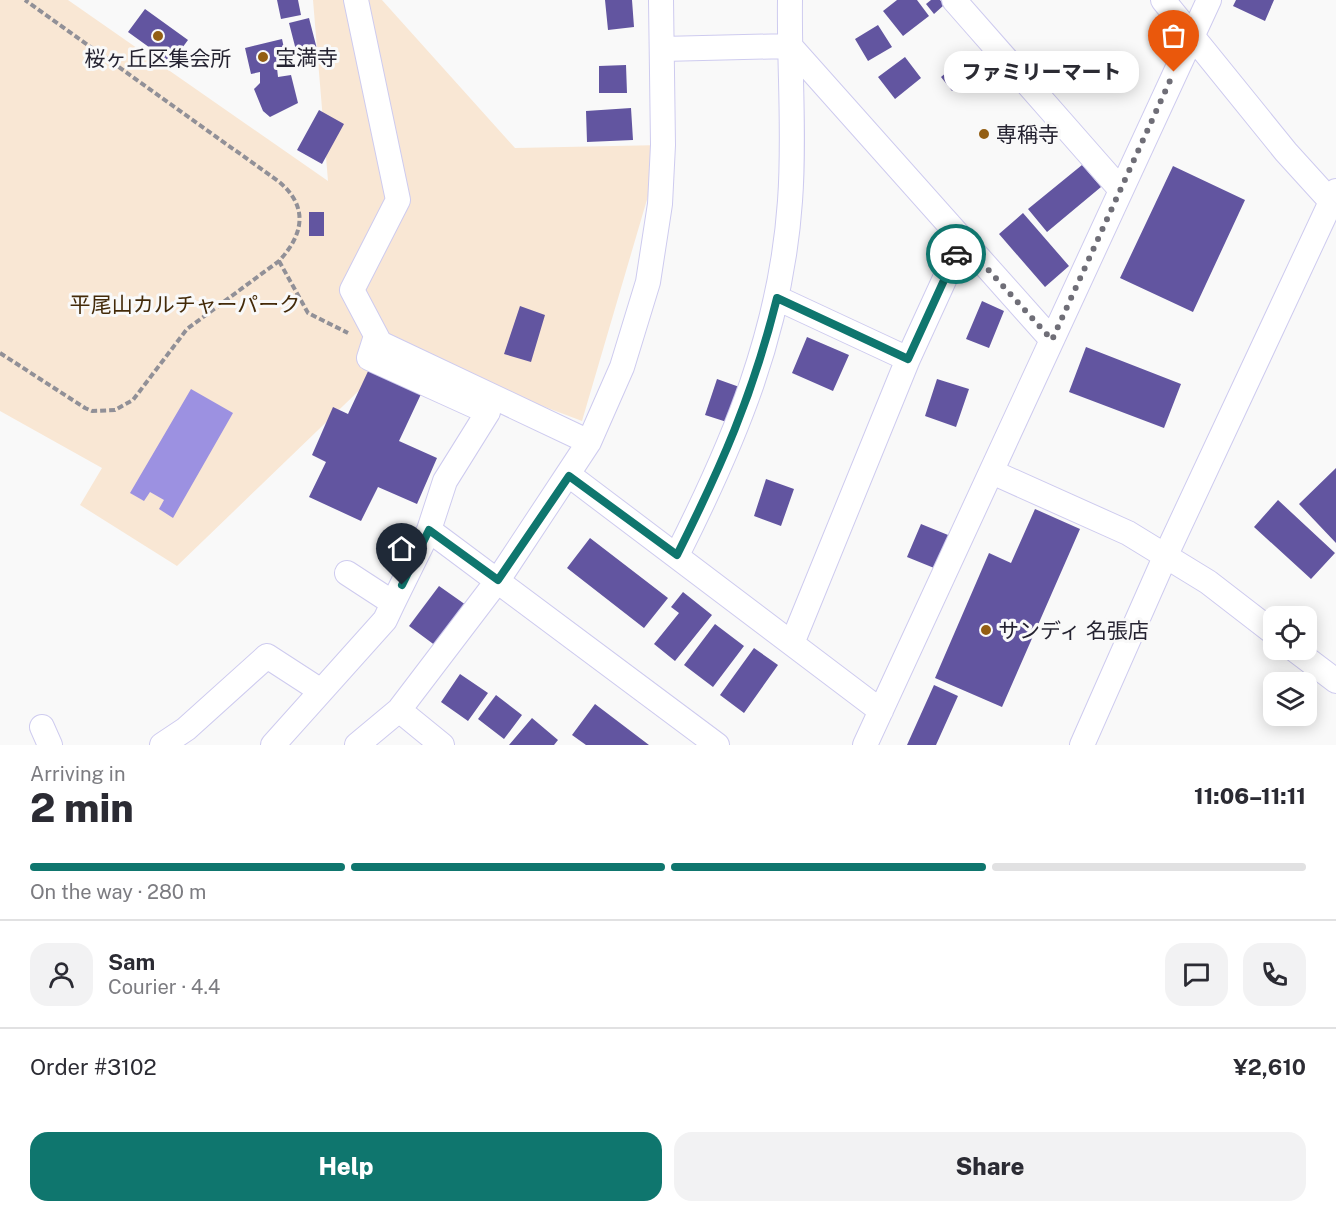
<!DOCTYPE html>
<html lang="en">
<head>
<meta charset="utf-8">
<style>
	:root { --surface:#fff; --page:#f2f2f3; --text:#2b2b33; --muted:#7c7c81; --line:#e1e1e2; --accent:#0f766e }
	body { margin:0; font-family:"Public Sans","Noto Sans JP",sans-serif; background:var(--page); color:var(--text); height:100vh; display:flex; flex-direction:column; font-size:22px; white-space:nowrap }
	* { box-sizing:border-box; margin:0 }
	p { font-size:20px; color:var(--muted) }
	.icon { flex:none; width:33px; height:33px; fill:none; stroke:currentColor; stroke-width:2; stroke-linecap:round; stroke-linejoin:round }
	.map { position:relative; height:745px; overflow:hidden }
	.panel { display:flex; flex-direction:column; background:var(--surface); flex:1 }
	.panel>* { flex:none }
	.tools { position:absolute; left:1263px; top:606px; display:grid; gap:12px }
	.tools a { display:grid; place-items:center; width:54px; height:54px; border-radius:12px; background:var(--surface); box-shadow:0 3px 15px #0003; font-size:30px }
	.pin { position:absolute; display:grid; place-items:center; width:51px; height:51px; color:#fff; margin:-62px -26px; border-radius:50% 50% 50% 0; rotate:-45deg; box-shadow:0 0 6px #0007 }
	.pin .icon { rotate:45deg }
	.courier { position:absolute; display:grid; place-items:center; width:60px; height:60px; margin:-30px; border:4px solid #0f766e; border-radius:50%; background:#fff; color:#222; box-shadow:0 2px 8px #0007 }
	.bubble { position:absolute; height:42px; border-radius:18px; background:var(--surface); box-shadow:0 3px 15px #0003; font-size:20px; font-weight:800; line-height:42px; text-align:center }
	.head em { font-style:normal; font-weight:800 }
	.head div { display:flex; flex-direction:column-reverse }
	.head { display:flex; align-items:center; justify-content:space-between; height:102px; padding:0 30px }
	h1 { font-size:39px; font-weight:800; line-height:45px }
	.bar { display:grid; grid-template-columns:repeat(4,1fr); gap:9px 6px; align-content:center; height:72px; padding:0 30px }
	.bar i { height:8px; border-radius:4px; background:var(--line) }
	.bar .active { background:var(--accent) }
	.bar p { grid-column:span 4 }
	.line { display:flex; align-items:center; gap:15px; padding:0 30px; border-top:2px solid var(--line) }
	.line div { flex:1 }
	.round { display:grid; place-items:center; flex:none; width:63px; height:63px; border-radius:18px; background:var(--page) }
	.button { display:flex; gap:12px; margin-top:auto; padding:12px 30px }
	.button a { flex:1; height:69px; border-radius:18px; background:var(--accent); color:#fff; font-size:24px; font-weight:800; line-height:69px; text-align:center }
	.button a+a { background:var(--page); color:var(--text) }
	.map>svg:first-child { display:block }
	.green { fill:#f9e7d4 }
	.water { fill:#9c91e1 }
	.building { fill:#6255a0 }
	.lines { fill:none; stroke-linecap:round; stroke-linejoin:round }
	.minor-casing { stroke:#cecbef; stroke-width:26 }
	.path { stroke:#919097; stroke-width:4; stroke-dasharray:6 3; stroke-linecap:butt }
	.minor { stroke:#fff; stroke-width:24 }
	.done { stroke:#6f6e77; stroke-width:6; stroke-dasharray:0 10.8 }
	.route { stroke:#0f766e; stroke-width:8 }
	.poi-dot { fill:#935e13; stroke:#f9f9f9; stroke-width:2 }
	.labels { text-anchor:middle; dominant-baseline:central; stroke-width:6; stroke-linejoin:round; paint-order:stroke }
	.poi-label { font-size:21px; fill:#252331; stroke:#f9f9f9; text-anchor:start }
	.park-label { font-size:21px; fill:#432a09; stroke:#f9f9f9 }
</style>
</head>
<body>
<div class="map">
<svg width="1336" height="745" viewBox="0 0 1336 745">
	<rect width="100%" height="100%" fill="#f9f9f9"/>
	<path class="green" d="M0,0h68l260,181 -15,-181h69l133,148 148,-3 -81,276 -183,-69 -222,214 -97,-61 22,-37 -102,-57z"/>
	<path class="water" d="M191,389l42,24 -60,105 -14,-9 5,-9 -14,-8 -6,9 -14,-8z"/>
	<path class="building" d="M277,0h21l3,15 -20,4z
		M605,0h27l2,27 -26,3z
		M897,0h20l12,16 -26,20 -20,-25z
		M931,0h9l4,5 -10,9 -8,-10z
		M1236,0h38l-9,21 -32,-15z
		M145,9l43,31 -17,23 -43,-31z
		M309,18l9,35 -20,5 -9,-35z
		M878,25l14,22 -24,14 -13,-22z
		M282,39l6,27 -11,2 1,9 13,-2 7,28 -28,14 -7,-6 -9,-22 6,-6v-11l-9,2 -6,-26z
		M905,57l16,21 -26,21 -17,-22z
		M960,61l12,14 -20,16 -11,-14z
		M626,65l1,28h-28v-27z
		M631,108l2,32 -46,2 -1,-31z
		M319,110l25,14 -22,40 -25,-14z
		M1082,165l19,22 -54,45 -19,-23z
		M1173,166l72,34 -52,112 -73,-34z
		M309,212h15v24h-15z
		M1023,213l46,53 -24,21 -46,-53z
		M982,301l22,10 -15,37 -23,-9z
		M520,306l25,9 -14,47 -27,-8z
		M807,337l42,18 -16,36 -41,-18z
		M1086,347l95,37 -17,44 -95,-36z
		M370,367l52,25 -23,49 38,17 -20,46 -39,-17 -17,34 -52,-24 17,-35 -14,-7 21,-48 15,7z
		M717,379l28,10 -12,35 -28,-9z
		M937,379l32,10 -13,38 -31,-11z
		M1336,468v75l-37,-39z
		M766,479l28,10 -13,37 -27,-10z
		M1278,500l57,53 -24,26 -57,-52z
		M1035,509l45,20 -78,178 -67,-29 54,-125 22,10z
		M921,524l32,13 -14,33 -32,-13z
		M590,538l78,60 -24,30 -77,-60z
		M439,586l27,19 -30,41 -27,-20z
		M683,592l29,23 -37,46 -21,-17 25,-31 -8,-6z
		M715,624l29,22 -31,41 -29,-22z
		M754,648l24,17 -34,48 -24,-18z
		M460,674l28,19 -20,28 -27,-19z
		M934,685l24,11 -22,49h-29z
		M496,695l26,20 -18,24 -26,-20z
		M595,704l54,41h-63l-14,-10z
		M532,718l26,22 -4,5h-45z"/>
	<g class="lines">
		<defs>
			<path id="minor" d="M356,0l42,200 -46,90 28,53 209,99
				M954,0l167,190
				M1163,0l123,152 50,55
				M790,46l262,294
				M662,49l128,-3
				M777,298l131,61
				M376,336l-7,22 119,54 -43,69 -16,49
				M992,472l136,61 80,49 66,51
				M569,475l312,236
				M677,555c58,-115 104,-224 113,-354 5,-67 -1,-134 0,-201
				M347,573l46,30 36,-73 288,215
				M793,641l115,-282 54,-118
				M1295,650l41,31
				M399,710l43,35
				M42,727l8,18
				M162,745l24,-16 81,-73 54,35
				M273,745l112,-125 8,-17
				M357,745l42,-35 99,-130 91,-138 33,-75 26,-85 12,-78 3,-59 -2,-145
				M865,745l344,-745
				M1082,745l83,-188 171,-366"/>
		</defs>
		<use href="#minor" class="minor-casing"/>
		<path class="path" d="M279,261l29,52 40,20
			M0,353l85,55 7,3 23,-1 18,-10 54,-71 92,-68c25,-27 30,-55 -1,-80l-253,-181"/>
		<use href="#minor" class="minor"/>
	</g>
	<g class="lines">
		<path class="done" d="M956,254l6,-13 90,99 122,-268"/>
		<path class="route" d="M402,585l27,-55 69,50 71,-104 108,79c44,-88 76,-160 100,-257l131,61 48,-105"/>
	</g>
	<g class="poi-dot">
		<circle cx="158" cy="36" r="6"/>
		<circle cx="263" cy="57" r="6"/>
		<circle cx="984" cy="134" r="6"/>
		<circle cx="986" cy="630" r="6"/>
	</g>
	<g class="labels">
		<g class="poi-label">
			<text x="275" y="57">宝満寺</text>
			<text x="158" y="58" text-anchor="middle">桜ヶ丘区集会所</text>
			<text x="996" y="134">専稱寺</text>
			<text x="998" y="630">サンディ 名張店</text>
		</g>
		<g class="park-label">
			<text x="185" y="304">平尾山カルチャーパーク</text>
		</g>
	</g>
</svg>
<div class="tools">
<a><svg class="icon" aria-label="locate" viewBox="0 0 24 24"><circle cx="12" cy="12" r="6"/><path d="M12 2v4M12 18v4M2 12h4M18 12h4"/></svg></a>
<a><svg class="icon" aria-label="layers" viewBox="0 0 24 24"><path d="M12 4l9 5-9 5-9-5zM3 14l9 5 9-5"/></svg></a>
</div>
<div class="pin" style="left:1174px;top:72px;background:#ea580c"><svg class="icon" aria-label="bag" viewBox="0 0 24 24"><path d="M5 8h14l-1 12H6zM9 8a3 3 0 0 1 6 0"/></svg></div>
<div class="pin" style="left:402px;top:585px;background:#1f2937"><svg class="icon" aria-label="home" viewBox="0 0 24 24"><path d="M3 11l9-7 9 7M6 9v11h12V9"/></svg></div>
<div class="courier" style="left:956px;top:254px"><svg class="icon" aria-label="car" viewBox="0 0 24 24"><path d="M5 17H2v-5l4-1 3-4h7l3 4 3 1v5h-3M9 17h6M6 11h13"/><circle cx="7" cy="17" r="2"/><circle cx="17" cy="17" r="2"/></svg></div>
<div class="bubble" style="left:944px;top:51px;width:195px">ファミリーマート</div>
</div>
<section class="panel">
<div class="head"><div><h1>2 min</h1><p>Arriving in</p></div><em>11:06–11:11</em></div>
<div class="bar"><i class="active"></i><i class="active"></i><i class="active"></i><i></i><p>On the way · 280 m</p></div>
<div class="line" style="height:108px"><a class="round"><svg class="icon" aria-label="person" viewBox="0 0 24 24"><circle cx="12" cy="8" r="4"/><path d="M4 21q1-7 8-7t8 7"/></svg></a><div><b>Sam</b><p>Courier · 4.4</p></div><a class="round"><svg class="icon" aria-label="chat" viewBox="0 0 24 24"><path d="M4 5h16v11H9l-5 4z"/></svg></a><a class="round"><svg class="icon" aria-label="phone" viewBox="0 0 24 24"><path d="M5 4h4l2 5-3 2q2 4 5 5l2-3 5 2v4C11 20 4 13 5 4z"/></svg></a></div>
<div class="line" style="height:78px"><div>Order #3102</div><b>¥2,610</b></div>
<div class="button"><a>Help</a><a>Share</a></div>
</section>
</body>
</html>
